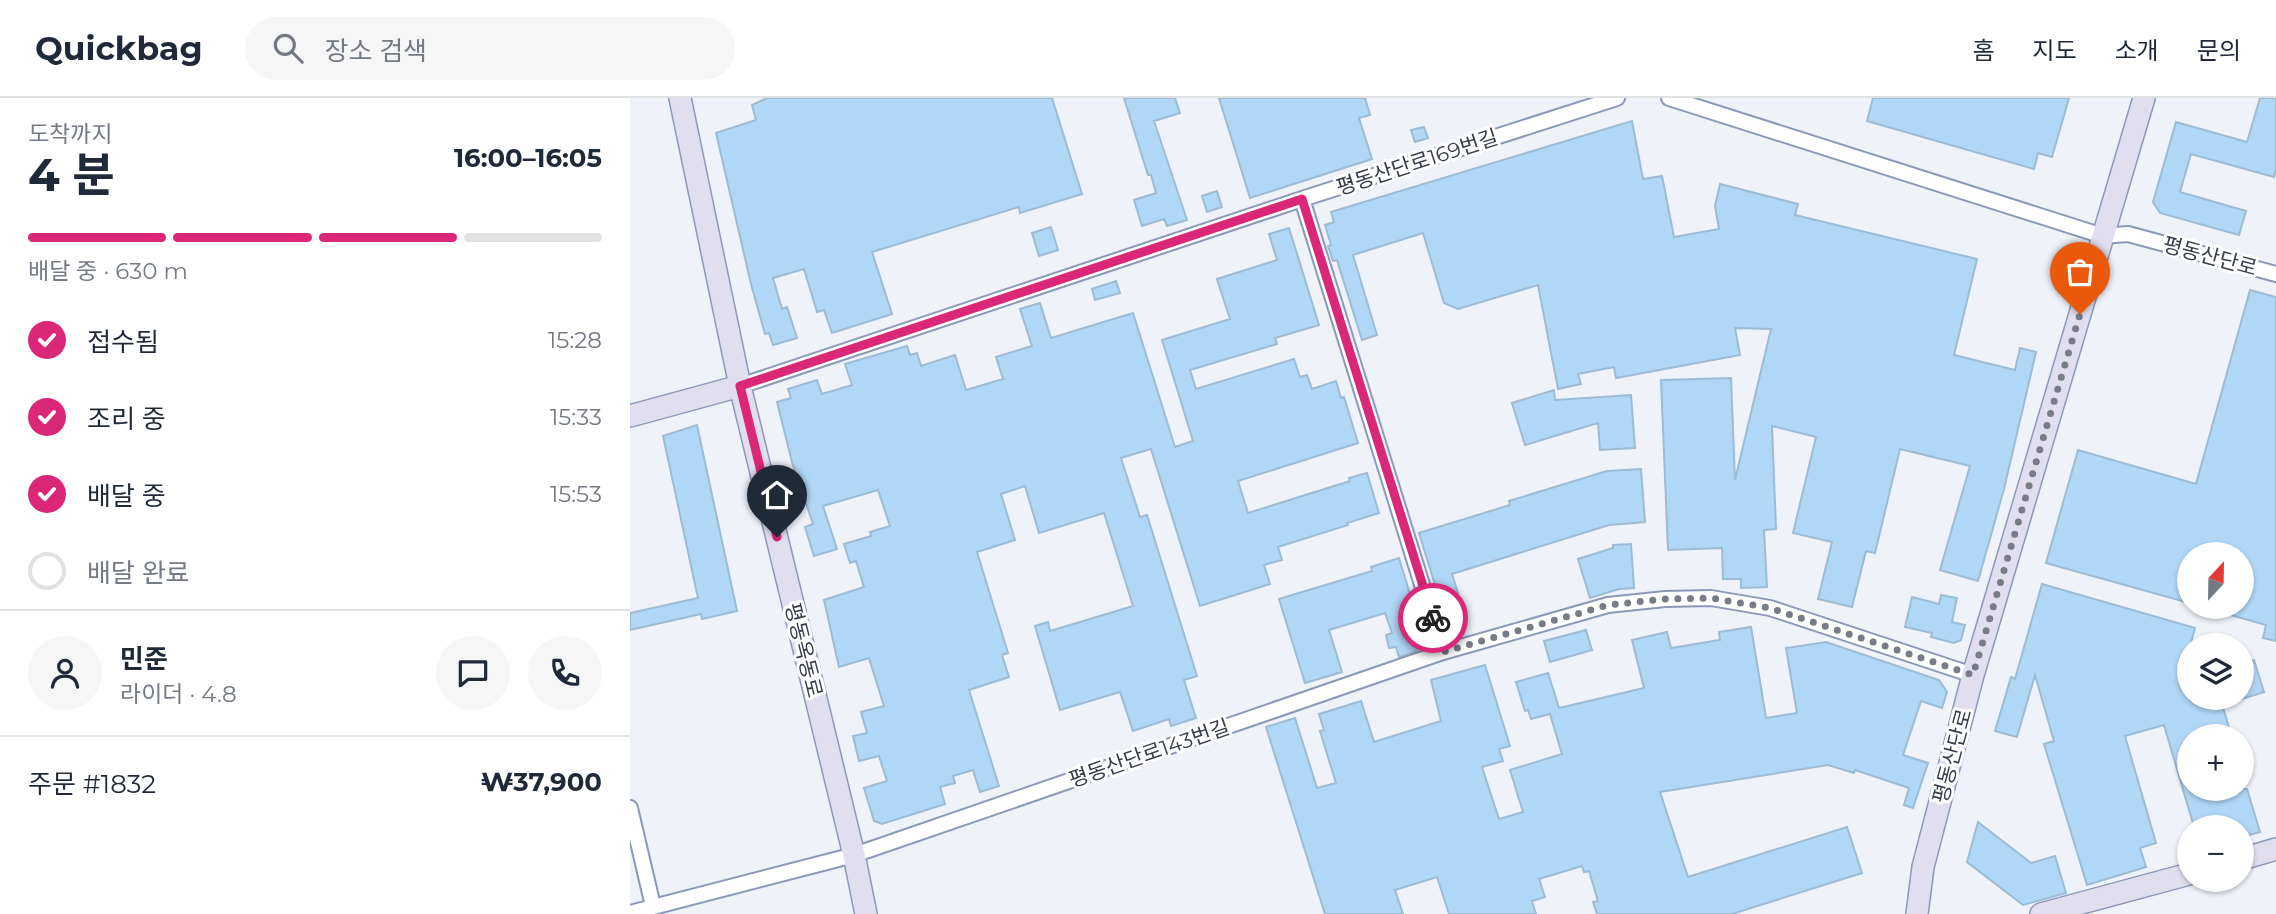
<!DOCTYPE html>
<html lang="ko">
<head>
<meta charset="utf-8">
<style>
	:root { --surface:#fff; --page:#f6f6f7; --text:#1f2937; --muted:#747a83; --line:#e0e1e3; --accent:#db2777 }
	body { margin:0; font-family:Montserrat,"Noto Sans KR",sans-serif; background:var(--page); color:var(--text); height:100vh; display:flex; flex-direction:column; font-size:26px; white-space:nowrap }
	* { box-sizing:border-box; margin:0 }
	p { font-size:23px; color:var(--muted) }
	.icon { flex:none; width:38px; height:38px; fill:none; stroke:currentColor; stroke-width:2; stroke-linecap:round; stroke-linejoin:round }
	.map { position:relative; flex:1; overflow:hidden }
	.details { display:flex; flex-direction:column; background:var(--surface); width:630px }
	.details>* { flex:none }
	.needle { width:46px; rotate:22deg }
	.tools { position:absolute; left:1547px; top:444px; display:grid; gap:14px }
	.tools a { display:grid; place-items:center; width:77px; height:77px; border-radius:50%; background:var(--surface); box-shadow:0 2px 5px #0004; font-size:35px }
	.pin { position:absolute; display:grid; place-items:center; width:60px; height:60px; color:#fff; margin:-72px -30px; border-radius:50% 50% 50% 0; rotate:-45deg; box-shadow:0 0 7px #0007 }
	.pin .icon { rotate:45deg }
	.courier { position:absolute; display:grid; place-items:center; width:70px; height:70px; margin:-35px; border:5px solid #db2777; border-radius:50%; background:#fff; color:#222; box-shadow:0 2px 9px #0007 }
	.summary em { font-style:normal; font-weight:700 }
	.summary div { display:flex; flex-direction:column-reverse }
	.summary { display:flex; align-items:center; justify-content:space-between; height:119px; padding:0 28px }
	h1 { font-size:46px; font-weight:700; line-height:52px }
	.bar { display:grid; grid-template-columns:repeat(4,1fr); gap:10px 7px; align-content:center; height:84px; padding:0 28px }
	.bar i { height:9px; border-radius:5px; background:var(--line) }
	.bar .current { background:var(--accent) }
	.bar p { grid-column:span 4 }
	.line { display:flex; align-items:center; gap:18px; padding:0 28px; border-top:2px solid var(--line) }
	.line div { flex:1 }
	.round { display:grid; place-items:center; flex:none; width:74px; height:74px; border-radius:37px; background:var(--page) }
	ol { padding:0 28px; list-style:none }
	li { display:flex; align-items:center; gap:21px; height:77px }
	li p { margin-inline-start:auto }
	li .icon { padding:7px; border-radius:50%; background:var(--accent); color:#fff; stroke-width:4 }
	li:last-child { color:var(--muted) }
	li i { width:38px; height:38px; border:4px solid var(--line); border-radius:50% }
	header { display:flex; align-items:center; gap:42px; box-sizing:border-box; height:98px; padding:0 35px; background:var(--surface); border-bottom:2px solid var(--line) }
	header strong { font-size:33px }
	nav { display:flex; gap:38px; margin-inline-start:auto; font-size:24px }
	.search { width:490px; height:63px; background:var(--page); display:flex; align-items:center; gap:18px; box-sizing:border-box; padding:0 24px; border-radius:38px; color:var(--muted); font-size:26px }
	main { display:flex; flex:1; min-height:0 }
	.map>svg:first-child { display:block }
	.building { fill:#b1d7f7; stroke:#9cbbd4; stroke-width:2 }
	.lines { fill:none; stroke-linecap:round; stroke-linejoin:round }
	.street-casing { stroke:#8b98b8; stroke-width:18 }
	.secondary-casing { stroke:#8b98b8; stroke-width:24 }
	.street { stroke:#fff; stroke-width:14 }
	.secondary { stroke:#e1def0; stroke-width:21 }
	.done { stroke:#777c87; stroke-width:7; stroke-dasharray:0 12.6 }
	.route { stroke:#db2777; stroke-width:9 }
	.labels { text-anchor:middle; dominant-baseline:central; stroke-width:6; stroke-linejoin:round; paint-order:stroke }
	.street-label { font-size:21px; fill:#363c49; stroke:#fff }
</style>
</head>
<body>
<header>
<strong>Quickbag</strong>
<div class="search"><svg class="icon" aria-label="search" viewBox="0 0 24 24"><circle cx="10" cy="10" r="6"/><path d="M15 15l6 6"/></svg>장소 검색</div>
<nav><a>홈</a><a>지도</a><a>소개</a><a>문의</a></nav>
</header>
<main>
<section class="details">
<div class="summary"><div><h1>4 분</h1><p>도착까지</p></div><em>16:00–16:05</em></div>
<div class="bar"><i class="current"></i><i class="current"></i><i class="current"></i><i></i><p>배달 중 · 630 m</p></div>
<ol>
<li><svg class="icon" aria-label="check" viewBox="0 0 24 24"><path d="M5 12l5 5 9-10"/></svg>접수됨<p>15:28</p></li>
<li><svg class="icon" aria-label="check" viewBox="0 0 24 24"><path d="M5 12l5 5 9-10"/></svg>조리 중<p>15:33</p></li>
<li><svg class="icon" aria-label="check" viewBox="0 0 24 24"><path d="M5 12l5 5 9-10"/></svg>배달 중<p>15:53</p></li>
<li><i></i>배달 완료</li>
</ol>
<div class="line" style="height:126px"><a class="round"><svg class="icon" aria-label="person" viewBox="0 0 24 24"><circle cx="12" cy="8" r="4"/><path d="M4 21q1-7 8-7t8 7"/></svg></a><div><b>민준</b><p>라이더 · 4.8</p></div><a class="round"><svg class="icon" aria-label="chat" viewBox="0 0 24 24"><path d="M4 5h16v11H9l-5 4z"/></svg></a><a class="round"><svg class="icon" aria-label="phone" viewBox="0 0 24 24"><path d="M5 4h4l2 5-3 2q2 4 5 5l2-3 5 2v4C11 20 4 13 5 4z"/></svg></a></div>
<div class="line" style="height:91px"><div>주문 #1832</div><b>₩37,900</b></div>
</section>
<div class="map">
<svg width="1646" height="816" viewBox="0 0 1646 816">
	<rect width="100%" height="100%" fill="#eff2f9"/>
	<path class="building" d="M137,0h285l30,96 -62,19 -1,-6 -147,45 20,62 -60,19 -8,-23 -7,2 -13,-43 -31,9 9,31 5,-2 10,31 -24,7 -4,-12 -4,1 -14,-50 -35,-151 40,-13 -4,-15z
		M494,0h51l5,15 -26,8 33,99 -20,6 -3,-7 -22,7 -8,-26 22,-7 -5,-18h-3z
		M589,0h146l5,17 -11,3 13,41 -122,39z
		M1243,0h196l-17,59 -14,-4 -4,16 -167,-48z
		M1630,0h16v71l-2,8 -83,-23 -11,38 66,19 -7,24 -79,-22 -7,-11 23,-80 71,20z
		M1002,23l11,58 19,-3 12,61 45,-8 -4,-23 5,-22 78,20 -3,11 182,44 -23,96 61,15 5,-22 16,4 -32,137 -26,92 -38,-11 30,-104 -70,-17 -25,104 -9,-2 -14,56 -34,-8 14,-57 -39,-9 23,-96 -44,-11 4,103 -12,1 3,57 -26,1v-9h-18l-1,-31 -54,2 -7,-170 70,-2 4,102 36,-151 -36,-1 5,27 -124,23 -2,-11 -36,7 3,10 -23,5 -20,-104 -80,24 -14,-6 -21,-70 -70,22 24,80 -15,5 -25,-80 -4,1 -5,-15 3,-1 -6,-20 9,-3 -3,-10z
		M794,29l4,11 -13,4 -4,-12z
		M587,93l5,16 -15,5 -5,-16z
		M421,129l7,23 -19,6 -7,-23z
		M659,130l30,97 -44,13 2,6 -87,26 6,19 98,-30 6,18 7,-2 5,14 24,-8 5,17 3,-1 14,46 -120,38 10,32 102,-32 -1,-3 18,-5 12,40 -32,10 1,2 -70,22 4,13 -18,5 6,19 -70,22 -49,-157 -30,9 19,59 7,-2 50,161 -13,4 12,38 -25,8 -2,-7 -36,12 -13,-39 -60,18 -25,-84 13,-4 2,9 83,-25 -29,-93 -65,20 -14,-47 -24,8 14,46 -38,12 31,101 -6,2 7,22 -40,13 30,96 -19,6 -7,-22 -20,6 2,7 -15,4 5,17 -63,20 -8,-3 -10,-33 23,-7 -8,-25 -20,5 -6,-25 14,-3 -6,-21 23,-6 -15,-48 -30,9 -15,-67 40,-13 -8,-26 -6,2 -6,-19 27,-8 -1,-4 20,-6 -12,-36 -55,16 14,43 -23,7 -9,-29 8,-3 -21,-62 -15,-60 14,-4 -3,-9 29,-9 5,14 30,-9 -7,-21 62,-18 3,9 7,-2 4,13 34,-11 11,35 37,-11 -7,-22 36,-11 -12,-37 20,-6 11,35 82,-25 42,134 18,-6 -31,-101 68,-21 -13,-40 60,-19 -8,-26z
		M486,183l4,12 -25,7 -3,-11z
		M1620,192l26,7v344l-13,-3 3,-13 -53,-15 1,-3h28v-52h-53v48l-143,-40 32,-113 118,34z
		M924,292l1,10 76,-5 4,53 -35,2 -2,-27 -73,22 -13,-42z
		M67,327l40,186 -35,8 -1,-5 -71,16v-17l68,-15 -35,-162z
		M1011,371l4,53 -36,3 -157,49 6,19 -19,5 -20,-65 91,-28 -1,-4 98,-30z
		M1001,446l3,44 -15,1 -29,9 -12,-39 35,-11v-3z
		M769,460l24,79 -7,14 -17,6 -3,-10 -7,1 -3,-13 6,-2 -7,-20 -56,17 13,42 -37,11 -26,-84 93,-28 -1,-4z
		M1412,486l153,44 -15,56 9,-3v17h31l12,39h-43v52h58l13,43 -18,5v-9h-42v-3l-6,2 -30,-102 -39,11 31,107 -16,5 6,19 -59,18 -43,-141 10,-3 -19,-66 -18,62 -22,-6 16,-54 4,2z
		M1311,497l16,3 -5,24 13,3 -4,15 -7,3 -23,-6 1,-4 -27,-6 7,-30 27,7z
		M1121,529l15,91 31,-5 -11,-65 40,-6 113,38 8,12 -5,16 -21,-7 -18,54 25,8 -15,45 -9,-3 5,-17 -54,-18 -1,3 -26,-8 -168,27 28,85 159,-50 15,46 -130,41h-135l-4,-12 5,-1 -9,-30 -5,1 -2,-6 -43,13 6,18 -13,4 4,13h-87l-12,-37 -42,13 8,24h-78l-59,-187 29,-9 22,70 19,-5 -16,-52 4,-1 -5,-16 42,-13 13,41 67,-21 -10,-41 54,-15 25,81 -11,3 4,12 -21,6 17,52 24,-7 -13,-42 52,-16 -12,-40 -19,5 -3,-9 -3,1 -9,-29 32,-9 11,35 85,-20 -12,-48 35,-8 4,16 49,-8 -1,-8z
		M956,532l6,20 -42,12 -6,-21z
		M1624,562l10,32 -22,7v-35z
		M1348,724l53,41 24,-7 11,37 -43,12 -56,-43z"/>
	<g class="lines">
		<defs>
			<path id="street" d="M1039,0l434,138 25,-2 148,40
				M672,101l141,453
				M110,288l562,-187 315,-101
				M0,710l23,98
				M0,815l224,-58 589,-203 165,-47 57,-6 46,-1 59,10 203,67"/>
			<path id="secondary" d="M50,0l60,288 114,469 12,59
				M0,318l110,-30
				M1612,761l34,-10
				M1287,816l6,-47 50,-192 171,-577
				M1411,816l148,-40"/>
		</defs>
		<use href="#street" class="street-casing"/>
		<use href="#secondary" class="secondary-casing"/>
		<use href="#street" class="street"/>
		<use href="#secondary" class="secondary"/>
	</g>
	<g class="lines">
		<path class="done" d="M803,520l10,34 165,-47 57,-6 46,-1 59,10 203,67 107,-361"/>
		<path class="route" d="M147,439l-37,-151 562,-187 131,419"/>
	</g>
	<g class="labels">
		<g class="street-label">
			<text transform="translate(787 64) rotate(-18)">평동산단로169번길</text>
			<text transform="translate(1580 158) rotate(15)">평동산단로</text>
			<text transform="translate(174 552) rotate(76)">평동옥동로</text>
			<text transform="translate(519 655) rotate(-19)">평동산단로143번길</text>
			<text transform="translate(1322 658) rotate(-75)">평동산단로</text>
		</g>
	</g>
</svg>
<div class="tools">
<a><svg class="needle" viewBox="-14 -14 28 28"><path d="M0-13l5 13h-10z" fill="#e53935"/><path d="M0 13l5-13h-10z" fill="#747a83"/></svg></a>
<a><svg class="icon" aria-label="layers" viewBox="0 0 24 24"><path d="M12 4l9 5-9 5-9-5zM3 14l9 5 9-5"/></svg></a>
<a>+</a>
<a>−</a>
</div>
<div class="pin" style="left:1450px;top:216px;background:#ea580c"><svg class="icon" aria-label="bag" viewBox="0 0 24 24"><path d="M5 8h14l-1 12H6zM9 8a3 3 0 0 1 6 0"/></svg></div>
<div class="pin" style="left:147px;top:439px;background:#1f2937"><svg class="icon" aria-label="home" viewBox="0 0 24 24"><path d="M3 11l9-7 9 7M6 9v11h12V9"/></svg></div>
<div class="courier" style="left:803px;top:520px"><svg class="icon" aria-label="bike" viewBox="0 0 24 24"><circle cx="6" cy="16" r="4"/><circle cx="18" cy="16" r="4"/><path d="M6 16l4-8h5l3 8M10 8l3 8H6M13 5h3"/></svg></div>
</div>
</main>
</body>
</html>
